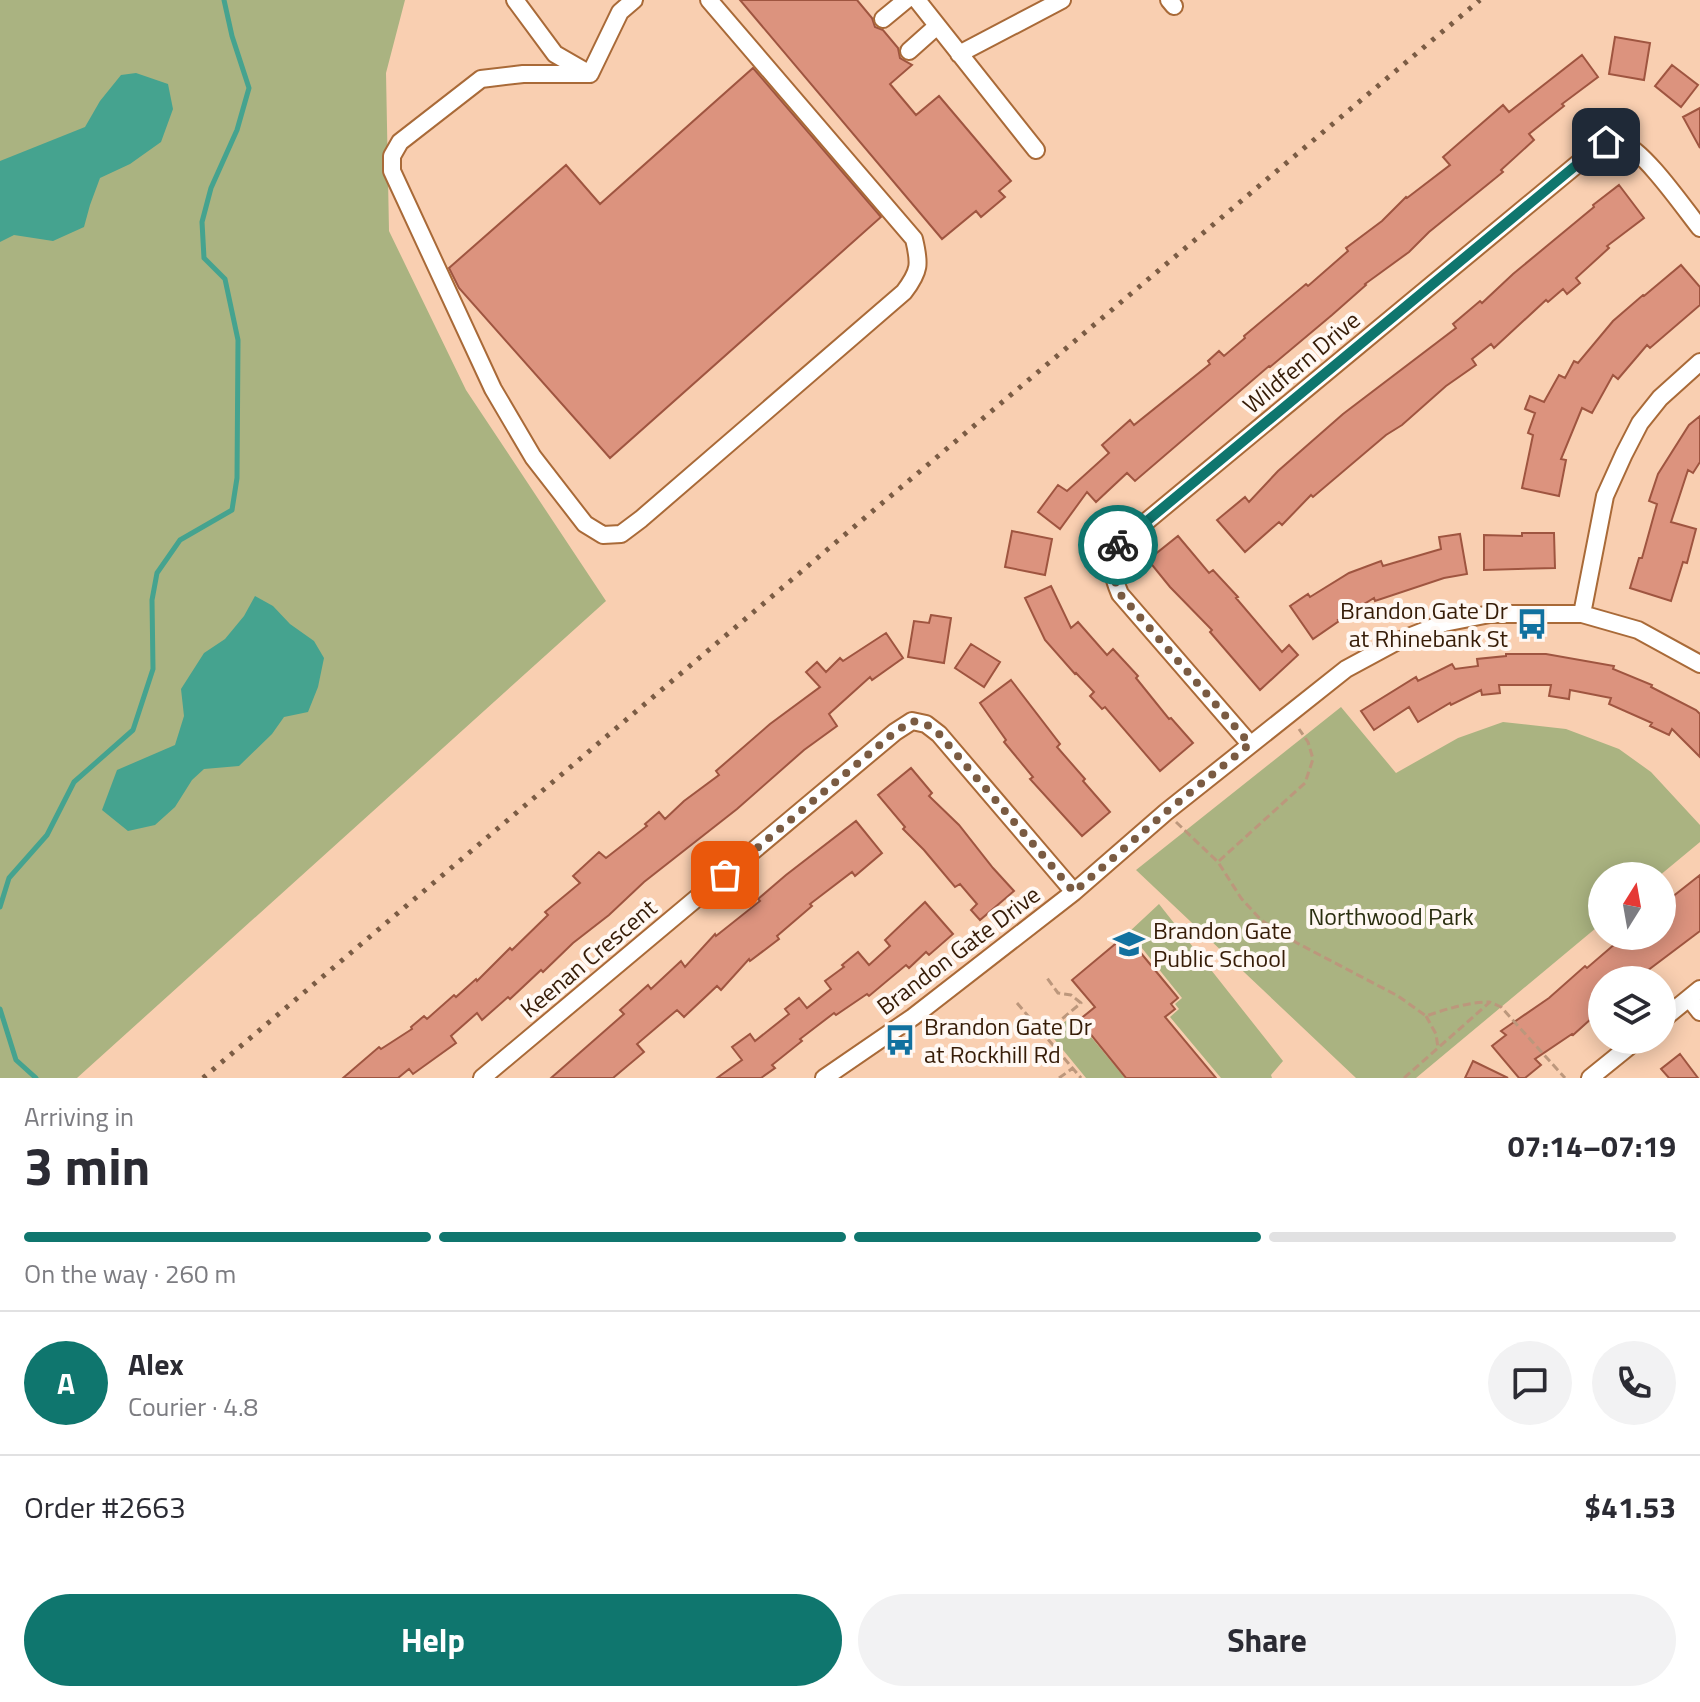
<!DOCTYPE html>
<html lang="en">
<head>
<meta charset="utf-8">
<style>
	:root { --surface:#fff; --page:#f2f2f3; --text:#2b2b33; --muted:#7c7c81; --line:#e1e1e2; --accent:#0f766e }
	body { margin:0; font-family:"Titillium Web",sans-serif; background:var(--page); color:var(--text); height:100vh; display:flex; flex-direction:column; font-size:30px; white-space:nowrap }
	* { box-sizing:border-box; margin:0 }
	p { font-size:26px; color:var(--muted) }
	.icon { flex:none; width:44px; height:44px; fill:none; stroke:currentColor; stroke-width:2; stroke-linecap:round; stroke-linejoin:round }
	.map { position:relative; height:1078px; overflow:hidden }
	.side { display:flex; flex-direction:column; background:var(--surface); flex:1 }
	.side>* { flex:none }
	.needle { width:52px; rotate:11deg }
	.controls { position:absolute; left:1588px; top:862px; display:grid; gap:16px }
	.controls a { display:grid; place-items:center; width:88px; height:88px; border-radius:50%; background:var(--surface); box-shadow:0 4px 20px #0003; font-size:40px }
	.pin { position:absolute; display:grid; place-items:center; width:68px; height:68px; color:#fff; margin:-34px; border-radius:16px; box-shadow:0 4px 12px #0006 }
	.courier { position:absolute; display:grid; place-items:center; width:80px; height:80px; margin:-40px; border:6px solid #0f766e; border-radius:50%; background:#fff; color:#222; box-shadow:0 2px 10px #0007 }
	.overview em { font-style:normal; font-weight:700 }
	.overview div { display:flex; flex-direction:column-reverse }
	.overview { display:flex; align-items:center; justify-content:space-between; height:136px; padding:0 24px }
	h1 { font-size:52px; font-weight:700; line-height:60px }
	.bar { display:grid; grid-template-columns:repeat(4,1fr); gap:12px 8px; align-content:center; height:96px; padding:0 24px }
	.bar i { height:10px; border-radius:6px; background:var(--line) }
	.bar .selected { background:var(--accent) }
	.bar p { grid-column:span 4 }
	.line { display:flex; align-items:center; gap:20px; padding:0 24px; border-top:2px solid var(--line) }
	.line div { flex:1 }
	.round { display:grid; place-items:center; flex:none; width:84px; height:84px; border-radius:42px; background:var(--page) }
	.primary-button { display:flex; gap:16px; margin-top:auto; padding:16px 24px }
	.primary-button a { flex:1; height:92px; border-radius:48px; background:var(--accent); color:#fff; font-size:32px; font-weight:700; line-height:92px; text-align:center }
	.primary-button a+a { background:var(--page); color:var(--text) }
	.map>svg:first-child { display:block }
	.green { fill:#aab381 }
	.water { fill:#45a38f }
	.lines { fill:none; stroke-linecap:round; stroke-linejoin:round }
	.stream { stroke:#45a38f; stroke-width:5 }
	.building { fill:#dc937e; stroke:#9f5540; stroke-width:2 }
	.minor-casing { stroke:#a96a38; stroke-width:20 }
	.path { stroke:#bc977c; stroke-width:3; stroke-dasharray:8 4; stroke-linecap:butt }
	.minor { stroke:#fff; stroke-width:16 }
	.rail { stroke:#7b5c44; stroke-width:5; stroke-dasharray:4 8; stroke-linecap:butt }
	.done { stroke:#7a5b42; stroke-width:8; stroke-dasharray:0 14.4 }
	.route { stroke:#0f766e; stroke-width:10 }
	.labels { text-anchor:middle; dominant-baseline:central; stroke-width:8; stroke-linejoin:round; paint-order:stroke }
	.street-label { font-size:24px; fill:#361c07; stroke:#fff8f3 }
	.poi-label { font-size:24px; fill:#361c07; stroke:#fff8f3; text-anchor:start }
	.park-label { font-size:24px; fill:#2a2f10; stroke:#fff8f3 }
</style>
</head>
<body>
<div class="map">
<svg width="1700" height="1078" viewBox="0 0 1700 1078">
	<rect width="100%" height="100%" fill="#f9cfb1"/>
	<path class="green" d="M0,0h405l-19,73 3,158 77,159 140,211 -529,477h-77z
		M1341,707l55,66 62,-35 45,-16 63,7 53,20 32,23 49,53v17l-41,34h-57v47l-186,155h-60l-220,-208z
		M1159,904l124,157 -12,14 1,3h-51l-51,-61 9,-8 -4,-5 7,-6 -53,-66z
		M1073,1015l52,63h-39l-36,-44z"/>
	<path class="water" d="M136,73l32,11 5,25 -12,33 -31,22 -30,14 -10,27 -6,22 -31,14 -39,-6 -14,7v-81l85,-34 15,-26 21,-26z
		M255,596l18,10 17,18 24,17 10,17 -6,29 -10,25 -24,5 -12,17 -33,32 -35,3 -12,11 -17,27 -20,18 -27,6 -26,-21 15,-40 58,-25 9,-29 -3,-27 23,-36 21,-14 19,-23z"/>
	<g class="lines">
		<path class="stream" d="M0,907l9,-29 38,-43 27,-53 59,-52 20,-61 -1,-69 5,-27 23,-33 52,-30 5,-32 1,-138 -13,-61 -21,-21 -2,-36 9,-34 26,-58 12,-42 -17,-52 -8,-36
			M0,1009l16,51 20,18"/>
	</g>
	<path class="building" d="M740,0h117l15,18 3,9 8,3 15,18 2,10 12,7 -22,19 26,31 23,-19 72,85 -12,10 6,6 -24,20 -5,-6 -34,28z
		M1615,37l35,6 -6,37 -35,-6z
		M1582,55l16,22 -36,27 2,2 -35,28 5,6 -33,30 2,2 -74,60 -20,20 -44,32 1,1 -34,30 -62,52 -1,-1 -134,115 -8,-8 -31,29 -9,-10 -27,37 -22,-17 20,-27 9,6 42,-38 -7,-8 28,-25 4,5 76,-61 -2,-3 11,-10 5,5 21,-18 -1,-2 62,-52 2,2 40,-35 -2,-3 36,-27 24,-24 1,1 43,-33 -7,-8 60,-52 6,7z
		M1672,65l26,20 -17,22 -26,-21z
		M753,68l128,149 -271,241 -151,-170 -10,-20 117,-103 34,39z
		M1700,108v40l-17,-31z
		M1619,185l25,33 -37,28 2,2 -33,30 4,5 -13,11 -4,-5 -15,13 -2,-2 -52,48 -3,-4 -19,15 4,6 -30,21 -44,39 -16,10 -73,62 -2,-2 -29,30 -3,-3 -34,30 -28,-32 28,-23 4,5 29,-31 65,-57 113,-86 -3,-4 27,-23 2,2 31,-29 81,-67 -1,-2z
		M1681,265l19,22v18l-50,43 -3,-3 -29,34 -5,-4 -21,38 -10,-5 -21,51 5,1 -7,36 -37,-8 11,-53 -5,-2 7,-20 -10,-4 5,-13 14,6 15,-27 6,3 9,-17 4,2 35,-42 30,-26 1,1z
		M1700,416v46l-7,11 -5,-3 -17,52 25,7 -9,34 -4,-1 -12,39 -41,-13 9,-30h3l15,-54 -8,-3 9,-27 31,-49z
		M1012,531l40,8 -7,36 -40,-8z
		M1522,533h32l1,35 -71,2v-35l38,1z
		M1460,534l7,40 -23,4 -69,23 -1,-3 -36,22 1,1 -26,18 -23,-33 18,-12 2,3 39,-24 32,-12 2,5 58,-17 -2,-12z
		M1178,536l31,37 4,-3 25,27 -2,1 46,54 7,-7 9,10 -38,35 -50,-58 2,-2 -42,-43 -22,-27z
		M1051,586l20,42 7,-6 29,33 6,-6 25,27 -2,2 33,41 2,-1 22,25 -33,28 -55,-64 -3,2 -12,-13 4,-4 -18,-19 -1,1 -30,-34 -20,-42z
		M931,615l20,3 -7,45 -36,-6 6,-36 15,2z
		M886,633l17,25 -31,22 -2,-3 -41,37 8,12 -33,24 -67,59 -93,73 -35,33 -36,28 -30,29 -2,-2 -31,29 -2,-2 -26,23 -5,-7 -26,23 5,7 -43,31 -4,-5 -11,9h-55l36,-31 2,2 31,-20 -1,-2 13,-11 3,3 27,-24 2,2 20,-18 1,2 33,-33 2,2 36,-35 -3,-3 35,-29 -7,-7 26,-24 7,6 41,-32 -2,-2 14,-12 6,7 19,-18 35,-26 -3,-4 54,-47 50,-37 -14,-15 11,-10 9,10 14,-14 3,3z
		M971,644l29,18 -16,25 -29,-19z
		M1506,654h40l68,12 -1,3 39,16 -1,2 45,23 4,4v43l-28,-28 -3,6 -19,-9 2,-3 -43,-19 2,-6 -41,-8 -1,9 -20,-3 2,-11h-52l1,8 -18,2 -1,-5 -30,15 -1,-2 -32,19 -9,-15 -35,23 -13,-19 55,-34 2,4 34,-17 3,5 23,-3 -1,-7 29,-3z
		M1011,680l49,64 -3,3 28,32 -2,2 27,31 -28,24 -52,-57 3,-2 -29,-35 2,-2 -26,-37z
		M911,768l21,25 -3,3 30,29 34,43 21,23 -34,29 -9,-10 6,-6 -17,-20 -5,3 -31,-37 -21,-21 2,-2 -27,-32z
		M856,821l26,32 -27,23 -3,-4 -42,32 2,2 -35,30 2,3 -29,22 -1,-2 -28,31 -4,-4 -33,31 -7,-7 -40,34 7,8 -31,26h-62l73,-64 -4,-4 28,-25 3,4 30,-28 4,6 30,-33 1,2 44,-35 -2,-2 28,-24z
		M1700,875v56l-65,49h-33v29l-29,26 -1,-1 -37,25 6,6 -16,13h-6l-27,-32 14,-11 -5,-4 48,-33 36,-32 2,2 29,-25 -1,-2 6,-5h41v-31z
		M925,902l28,32 -24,21 -3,-3 -17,16 -3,-3 -37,31 -2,-2 -31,21 -2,-2 -34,26 2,2 -30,24 3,3 -14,10h-44l25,-18 -10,-13 18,-13 5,7 34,-27 -4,-5 14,-11 8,10 24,-19 -6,-8 19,-14 -2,-2 16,-13 11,13 21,-19 -5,-6z
		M1126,935l52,63 -7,6 4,5 -10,8 51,61h-90l-47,-58 16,-13 -23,-27z
		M1680,1054l18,24h-29l-8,-9z
		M1473,1061l35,17h-43z"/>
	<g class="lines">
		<defs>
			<path id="minor" d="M515,0l40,54 33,19
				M917,0l119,150
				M1169,0l5,6
				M883,19l23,-19
				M909,51l28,-25
				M959,54l103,-54
				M590,74h-67l-42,5 -81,63 -8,14v15l101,218 40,68 52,67 18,11 18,-1 20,-15 263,-227c16,-21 16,-28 10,-53l-205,-239
				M590,74l30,-62 14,-12
				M1582,614l23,-118 19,-42 16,-31 20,-25 40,-36
				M1250,744l-130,-150c-8,-19 -10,-30 -2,-49l474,-393c10,-7 18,-12 30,-9 22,7 62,65 78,85
				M1689,998l11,14
				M1662,1020l38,-31
				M482,1078l413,-346 17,-11 14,3 13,10 135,158
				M824,1078l89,-61 161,-125 92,-80 180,-143 50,-27 48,-19 46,-9h92l56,16 62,34
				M1590,1078l47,-38"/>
		</defs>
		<use href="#minor" class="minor-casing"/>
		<path class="path" d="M1176,822l42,40 23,36 20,22 36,23 101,53 28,20c21,-7 42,-14 64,-14
			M1219,861l86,-78 8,-24 -5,-17 -9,-13
			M1017,1003l64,75
			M1426,1016l10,18 2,14
			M1044,1034l37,-31 -10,-8 -13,-2 -11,-15
			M1059,1078l14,-10
			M1404,1078l86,-76 11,5 64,71"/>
		<use href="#minor" class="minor"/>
		<path class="rail" d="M203,1078l671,-568 606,-510"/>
	</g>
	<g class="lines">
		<path class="done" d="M725,875l170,-143 17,-11 14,3 13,10 135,158 92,-80 84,-68 -130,-150c-8,-19 -10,-30 -2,-49"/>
		<path class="route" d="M1118,545l474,-393 14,-10"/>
	</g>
	<defs>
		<symbol id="bus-bare" viewBox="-9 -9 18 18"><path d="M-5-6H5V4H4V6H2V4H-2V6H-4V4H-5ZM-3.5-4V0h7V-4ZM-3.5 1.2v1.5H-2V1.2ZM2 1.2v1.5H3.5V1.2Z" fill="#12719f" stroke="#fff8f3" stroke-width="2.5" paint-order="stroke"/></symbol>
		<symbol id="school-bare" viewBox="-9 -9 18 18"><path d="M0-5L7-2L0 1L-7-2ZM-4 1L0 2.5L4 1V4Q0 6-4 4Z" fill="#12719f" stroke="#fff8f3" stroke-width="2.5" paint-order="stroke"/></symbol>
	</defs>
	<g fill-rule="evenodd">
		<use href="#bus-bare" x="1510" y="602" width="44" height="44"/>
		<use href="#school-bare" x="1107" y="922" width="44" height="44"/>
		<use href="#bus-bare" x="878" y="1018" width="44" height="44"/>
	</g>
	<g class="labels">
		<g class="street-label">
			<text transform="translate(1301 362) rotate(-40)">Wildfern Drive</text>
			<text transform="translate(958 950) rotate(-37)">Brandon Gate Drive</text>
			<text transform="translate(588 958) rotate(-40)">Keenan Crescent</text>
		</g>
		<g class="poi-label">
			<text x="1508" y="610" text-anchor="end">Brandon Gate Dr<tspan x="1508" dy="28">at Rhinebank St</tspan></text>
			<text x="1153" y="930">Brandon Gate<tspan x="1153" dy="28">Public School</tspan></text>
			<text x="924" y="1026">Brandon Gate Dr<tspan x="924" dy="28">at Rockhill Rd</tspan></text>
		</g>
		<g class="park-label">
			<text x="1391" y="916">Northwood Park</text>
		</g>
	</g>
</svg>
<div class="controls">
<a><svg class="needle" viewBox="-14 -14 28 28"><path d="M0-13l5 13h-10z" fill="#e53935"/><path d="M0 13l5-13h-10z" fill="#7c7c81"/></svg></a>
<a><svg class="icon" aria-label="layers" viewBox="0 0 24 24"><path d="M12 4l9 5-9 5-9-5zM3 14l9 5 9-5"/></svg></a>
</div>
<div class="pin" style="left:725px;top:875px;background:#ea580c"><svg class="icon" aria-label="bag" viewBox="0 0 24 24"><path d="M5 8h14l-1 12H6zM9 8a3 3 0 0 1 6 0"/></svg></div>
<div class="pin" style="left:1606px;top:142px;background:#1f2937"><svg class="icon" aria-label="home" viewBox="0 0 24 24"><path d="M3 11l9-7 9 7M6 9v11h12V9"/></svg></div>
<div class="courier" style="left:1118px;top:545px"><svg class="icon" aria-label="bike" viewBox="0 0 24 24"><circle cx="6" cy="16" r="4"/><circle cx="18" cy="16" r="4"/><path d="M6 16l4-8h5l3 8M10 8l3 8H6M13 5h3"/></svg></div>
</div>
<section class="side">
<div class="overview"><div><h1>3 min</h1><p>Arriving in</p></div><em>07:14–07:19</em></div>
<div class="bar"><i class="selected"></i><i class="selected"></i><i class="selected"></i><i></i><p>On the way · 260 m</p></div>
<div class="line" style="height:144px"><b class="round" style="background:var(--accent);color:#fff">A</b><div><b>Alex</b><p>Courier · 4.8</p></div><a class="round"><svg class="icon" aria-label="chat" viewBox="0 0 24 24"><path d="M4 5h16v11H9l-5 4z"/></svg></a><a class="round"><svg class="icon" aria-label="phone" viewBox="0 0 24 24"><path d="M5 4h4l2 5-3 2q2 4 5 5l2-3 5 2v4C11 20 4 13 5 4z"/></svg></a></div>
<div class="line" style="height:104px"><div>Order #2663</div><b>$41.53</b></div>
<div class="primary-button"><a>Help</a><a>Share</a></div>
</section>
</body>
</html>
